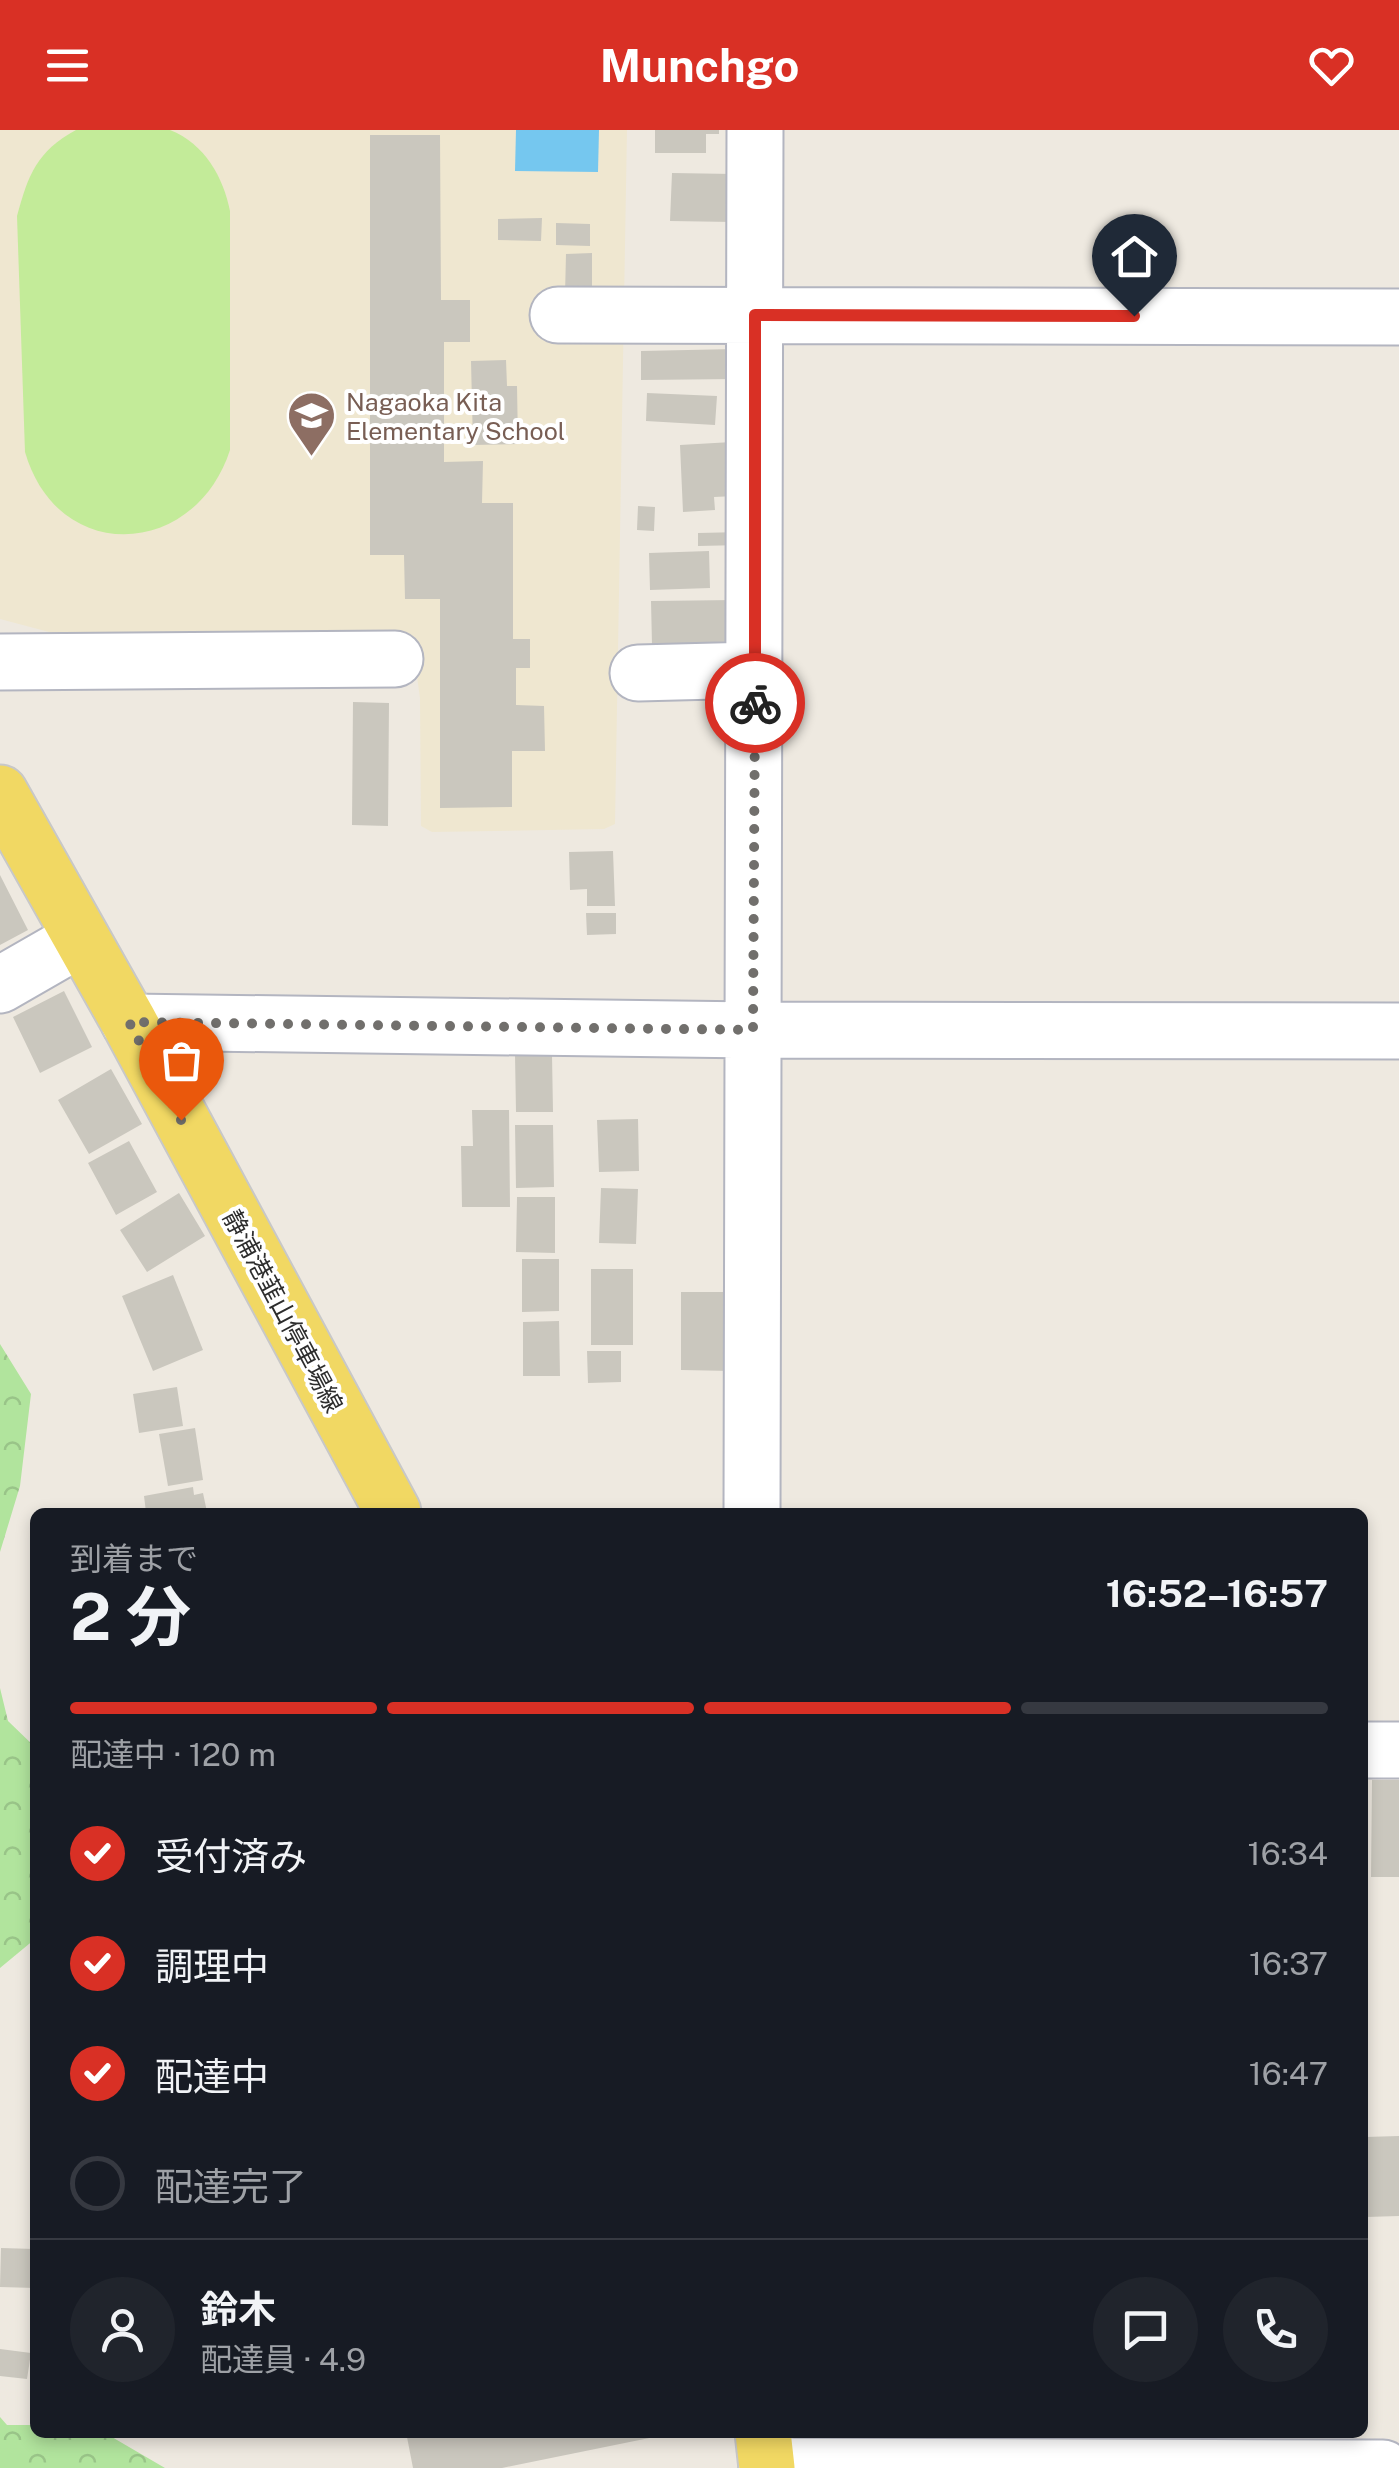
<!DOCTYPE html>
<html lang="ja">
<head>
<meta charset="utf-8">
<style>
	:root { --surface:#171b24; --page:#20242c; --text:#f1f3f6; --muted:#9ea1a6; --line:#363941; --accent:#d93025 }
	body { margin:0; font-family:"Public Sans","Noto Sans JP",sans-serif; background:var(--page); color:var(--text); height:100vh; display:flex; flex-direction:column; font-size:38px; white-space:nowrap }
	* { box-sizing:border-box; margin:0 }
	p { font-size:32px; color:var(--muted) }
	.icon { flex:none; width:55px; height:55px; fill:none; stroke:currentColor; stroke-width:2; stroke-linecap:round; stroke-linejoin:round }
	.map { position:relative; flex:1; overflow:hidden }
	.details { position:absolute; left:30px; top:1378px; width:1338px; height:930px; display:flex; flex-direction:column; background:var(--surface); border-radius:15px; box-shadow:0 5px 15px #0003 }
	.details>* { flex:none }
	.pin { position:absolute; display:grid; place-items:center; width:85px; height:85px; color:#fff; margin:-102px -42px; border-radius:50% 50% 50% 0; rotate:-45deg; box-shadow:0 0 10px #0007 }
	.pin .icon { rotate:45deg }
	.courier { position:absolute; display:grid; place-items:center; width:100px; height:100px; margin:-50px; border:8px solid #d93025; border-radius:50%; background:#fff; color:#222; box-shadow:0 2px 12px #0007 }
	.summary em { font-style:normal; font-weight:700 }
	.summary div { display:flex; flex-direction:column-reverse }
	.summary { display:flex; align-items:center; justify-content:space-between; height:170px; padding:0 40px }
	h1 { font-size:65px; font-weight:700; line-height:75px }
	.bar { display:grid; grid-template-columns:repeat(4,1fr); gap:15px 10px; align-content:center; height:120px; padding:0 40px }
	.bar i { height:12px; border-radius:8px; background:var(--line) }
	.bar .active { background:var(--accent) }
	.bar p { grid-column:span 4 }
	.line { display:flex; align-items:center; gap:25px; padding:0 40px; border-top:2px solid var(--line) }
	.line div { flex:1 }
	.round { display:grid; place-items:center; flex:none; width:105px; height:105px; border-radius:52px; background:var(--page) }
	ol { padding:0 40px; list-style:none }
	li { display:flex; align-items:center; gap:30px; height:110px }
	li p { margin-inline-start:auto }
	li .icon { padding:10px; border-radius:50%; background:var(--accent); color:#fff; stroke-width:4 }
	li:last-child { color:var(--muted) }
	li i { width:55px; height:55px; border:5px solid var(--line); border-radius:50% }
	header { display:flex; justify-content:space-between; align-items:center; height:130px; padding:0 40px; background:var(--accent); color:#fff; font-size:45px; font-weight:700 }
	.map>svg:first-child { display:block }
	.education { fill:#efe7d0 }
	.forest { fill:url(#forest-crowns) }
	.pitch { fill:#c3eb99 }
	.water { fill:#75c7ef }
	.building { fill:#cac7be }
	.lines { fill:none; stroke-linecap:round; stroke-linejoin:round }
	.minor-casing { stroke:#b3b5c0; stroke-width:59 }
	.major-casing { stroke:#c8c8c8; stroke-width:59 }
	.minor { stroke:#fff; stroke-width:55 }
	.major { stroke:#f1d863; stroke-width:55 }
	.done { stroke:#716f6c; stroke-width:10; stroke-dasharray:0 18 }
	.route { stroke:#d93025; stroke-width:12 }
	.labels { text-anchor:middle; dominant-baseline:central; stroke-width:8; stroke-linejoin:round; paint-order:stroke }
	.education-label { font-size:25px; fill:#785e54; stroke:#fff; text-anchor:start }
	.street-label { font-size:25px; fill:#2d2d2d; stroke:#fff }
</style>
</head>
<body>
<header><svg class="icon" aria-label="menu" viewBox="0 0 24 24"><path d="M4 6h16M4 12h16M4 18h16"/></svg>Munchgo<svg class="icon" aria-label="heart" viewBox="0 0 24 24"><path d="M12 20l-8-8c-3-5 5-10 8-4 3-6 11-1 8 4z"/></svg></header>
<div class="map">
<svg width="1399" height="2338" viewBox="0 0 1399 2338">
	<defs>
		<pattern id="forest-crowns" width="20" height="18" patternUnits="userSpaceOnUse" patternTransform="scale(2.5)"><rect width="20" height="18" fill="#b1e49d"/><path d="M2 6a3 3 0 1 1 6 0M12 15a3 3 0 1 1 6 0" fill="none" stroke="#99c488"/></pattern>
	</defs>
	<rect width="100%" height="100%" fill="#eee9e0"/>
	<path class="education" d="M0,0h627l-12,694 -11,5 -172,3 -11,-6 -1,-128 -9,-63 -343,2 -68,-18z"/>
	<path class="forest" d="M0,1214l31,50 -11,92 -20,66z
		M0,1558l8,33 27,26v192l-35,29z
		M0,2287l7,8h28v7l70,1 60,35h-165z"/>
	<path class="pitch" d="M76,0h94c35,14 53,47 60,81v239c-35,108 -172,116 -205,2l-8,-236c11,-41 20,-65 59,-86z"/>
	<path class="water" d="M516,0h83l-1,42 -83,-1z"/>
	<path class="building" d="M655,0h64v4h-13v19h-51z
		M370,5h70l1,165h29v42h-26v120l39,-1 -1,42h31v136h17v29h-14v37l28,1 1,45h-33v56l-72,1v-209h-35l-1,-44h-34z
		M672,43l62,1 -1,48 -63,-1z
		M542,88l-1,23 -43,-1v-21z
		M556,93l34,1v22l-34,-1z
		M592,123v41l-27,1 1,-41z
		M735,219v30l-94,1v-29z
		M506,230l1,26h10l1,58 -45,1 -2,-84z
		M647,263l70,3 -2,29 -69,-4z
		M732,312l3,54 -21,1 1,13 -32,2 -3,-67z
		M638,376l17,1 -1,24 -17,-1z
		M742,402v13l-44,1v-13z
		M709,421l1,37 -60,2 -1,-37z
		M735,470l1,44 -84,1 -1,-44z
		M353,572l36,1 -1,123 -36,-1z
		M613,721l2,55h-28v-17l-17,1 -1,-38z
		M0,745l28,55 -28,15z
		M586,783h30v21l-29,1z
		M64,861l28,56 -52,26 -27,-56z
		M515,925h37l1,57h-37z
		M111,939l31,55 -53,30 -31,-54z
		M472,980h37l1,97h-48l-1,-61h12z
		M638,989l1,52 -40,1 -2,-52z
		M515,995h38l1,62 -38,1z
		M129,1011l28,51 -41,23 -28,-52z
		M601,1058l37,1 -2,55 -37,-1z
		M179,1063l26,43 -58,36 -27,-42z
		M517,1067h38v56l-39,-1z
		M522,1129h37v52l-37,1z
		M591,1139h42v76h-42z
		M173,1145l30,75 -50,21 -31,-75z
		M681,1162h51v79l-51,-1z
		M559,1191l1,55h-37v-54z
		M587,1221h34v31l-33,1z
		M177,1257l6,39 -44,7 -6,-39z
		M195,1298l8,52 -35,6 -9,-52z
		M193,1357l1,8 9,-2 4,19h-61l-2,-16z
		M1372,1650h27v97h-28z
		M1399,2006v80l-33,1 -1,-80z
		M1,2118l34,1v39l-35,-1z
		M0,2219l31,4 -4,26 -27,-3z
		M406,2302h263v2l-167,34h-89z
		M931,2302h25v9h-25z"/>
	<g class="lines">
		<defs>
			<path id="minor" d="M558,185l841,2
				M0,532l395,-3
				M638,543l117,-3
				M0,855l80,-46
				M129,892l624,8 646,1
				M752,1382l3,-1382
				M1362,1620h37
				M767,2336l616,2"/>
			<path id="major" d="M0,663l129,229 264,490
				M763,2302l4,36"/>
		</defs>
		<use href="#minor" class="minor-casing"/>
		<use href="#major" class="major-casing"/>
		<use href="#minor" class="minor"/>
		<use href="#major" class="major"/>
	</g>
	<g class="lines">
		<path class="done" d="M181,990l-52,-98 624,8 2,-327"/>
		<path class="route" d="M755,573v-388l379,1"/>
	</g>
	<defs>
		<symbol id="school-pin" viewBox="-11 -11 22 30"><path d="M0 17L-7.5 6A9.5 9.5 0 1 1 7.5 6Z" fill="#8d6e63" stroke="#fff"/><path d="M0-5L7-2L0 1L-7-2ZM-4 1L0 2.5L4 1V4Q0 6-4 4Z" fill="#fff"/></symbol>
	</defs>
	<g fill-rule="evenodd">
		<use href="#school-pin" x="284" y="258" width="55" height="75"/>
	</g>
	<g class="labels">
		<g class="education-label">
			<text x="346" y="272">Nagaoka Kita<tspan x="346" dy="29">Elementary School</tspan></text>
		</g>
		<g class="street-label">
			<text transform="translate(283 1181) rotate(62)">静浦港韮山停車場線</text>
		</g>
	</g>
</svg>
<div class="pin" style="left:181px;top:990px;background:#ea580c"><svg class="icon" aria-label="bag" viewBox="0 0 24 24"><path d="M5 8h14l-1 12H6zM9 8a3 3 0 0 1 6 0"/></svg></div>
<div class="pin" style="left:1134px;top:186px;background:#1f2937"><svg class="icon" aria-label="home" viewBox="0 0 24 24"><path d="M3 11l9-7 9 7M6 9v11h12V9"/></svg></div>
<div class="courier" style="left:755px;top:573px"><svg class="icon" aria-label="bike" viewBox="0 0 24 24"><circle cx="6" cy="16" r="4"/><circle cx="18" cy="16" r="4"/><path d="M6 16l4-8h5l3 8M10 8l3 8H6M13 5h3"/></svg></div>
<section class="details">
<div class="summary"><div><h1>2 分</h1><p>到着まで</p></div><em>16:52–16:57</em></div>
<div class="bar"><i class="active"></i><i class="active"></i><i class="active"></i><i></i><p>配達中 · 120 m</p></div>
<ol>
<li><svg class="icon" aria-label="check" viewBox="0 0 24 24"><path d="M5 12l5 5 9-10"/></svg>受付済み<p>16:34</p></li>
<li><svg class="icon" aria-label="check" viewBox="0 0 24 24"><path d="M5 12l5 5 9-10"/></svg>調理中<p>16:37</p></li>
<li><svg class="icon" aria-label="check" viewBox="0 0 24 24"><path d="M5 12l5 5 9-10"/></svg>配達中<p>16:47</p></li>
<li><i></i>配達完了</li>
</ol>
<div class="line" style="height:180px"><a class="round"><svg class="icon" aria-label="person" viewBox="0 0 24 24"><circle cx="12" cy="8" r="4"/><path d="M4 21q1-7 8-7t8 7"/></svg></a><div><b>鈴木</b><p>配達員 · 4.9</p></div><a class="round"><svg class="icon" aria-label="chat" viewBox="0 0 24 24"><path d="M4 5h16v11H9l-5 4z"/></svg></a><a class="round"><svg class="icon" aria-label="phone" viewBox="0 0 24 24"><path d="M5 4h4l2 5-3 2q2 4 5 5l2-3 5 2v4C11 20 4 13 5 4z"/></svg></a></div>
</section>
</div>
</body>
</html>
